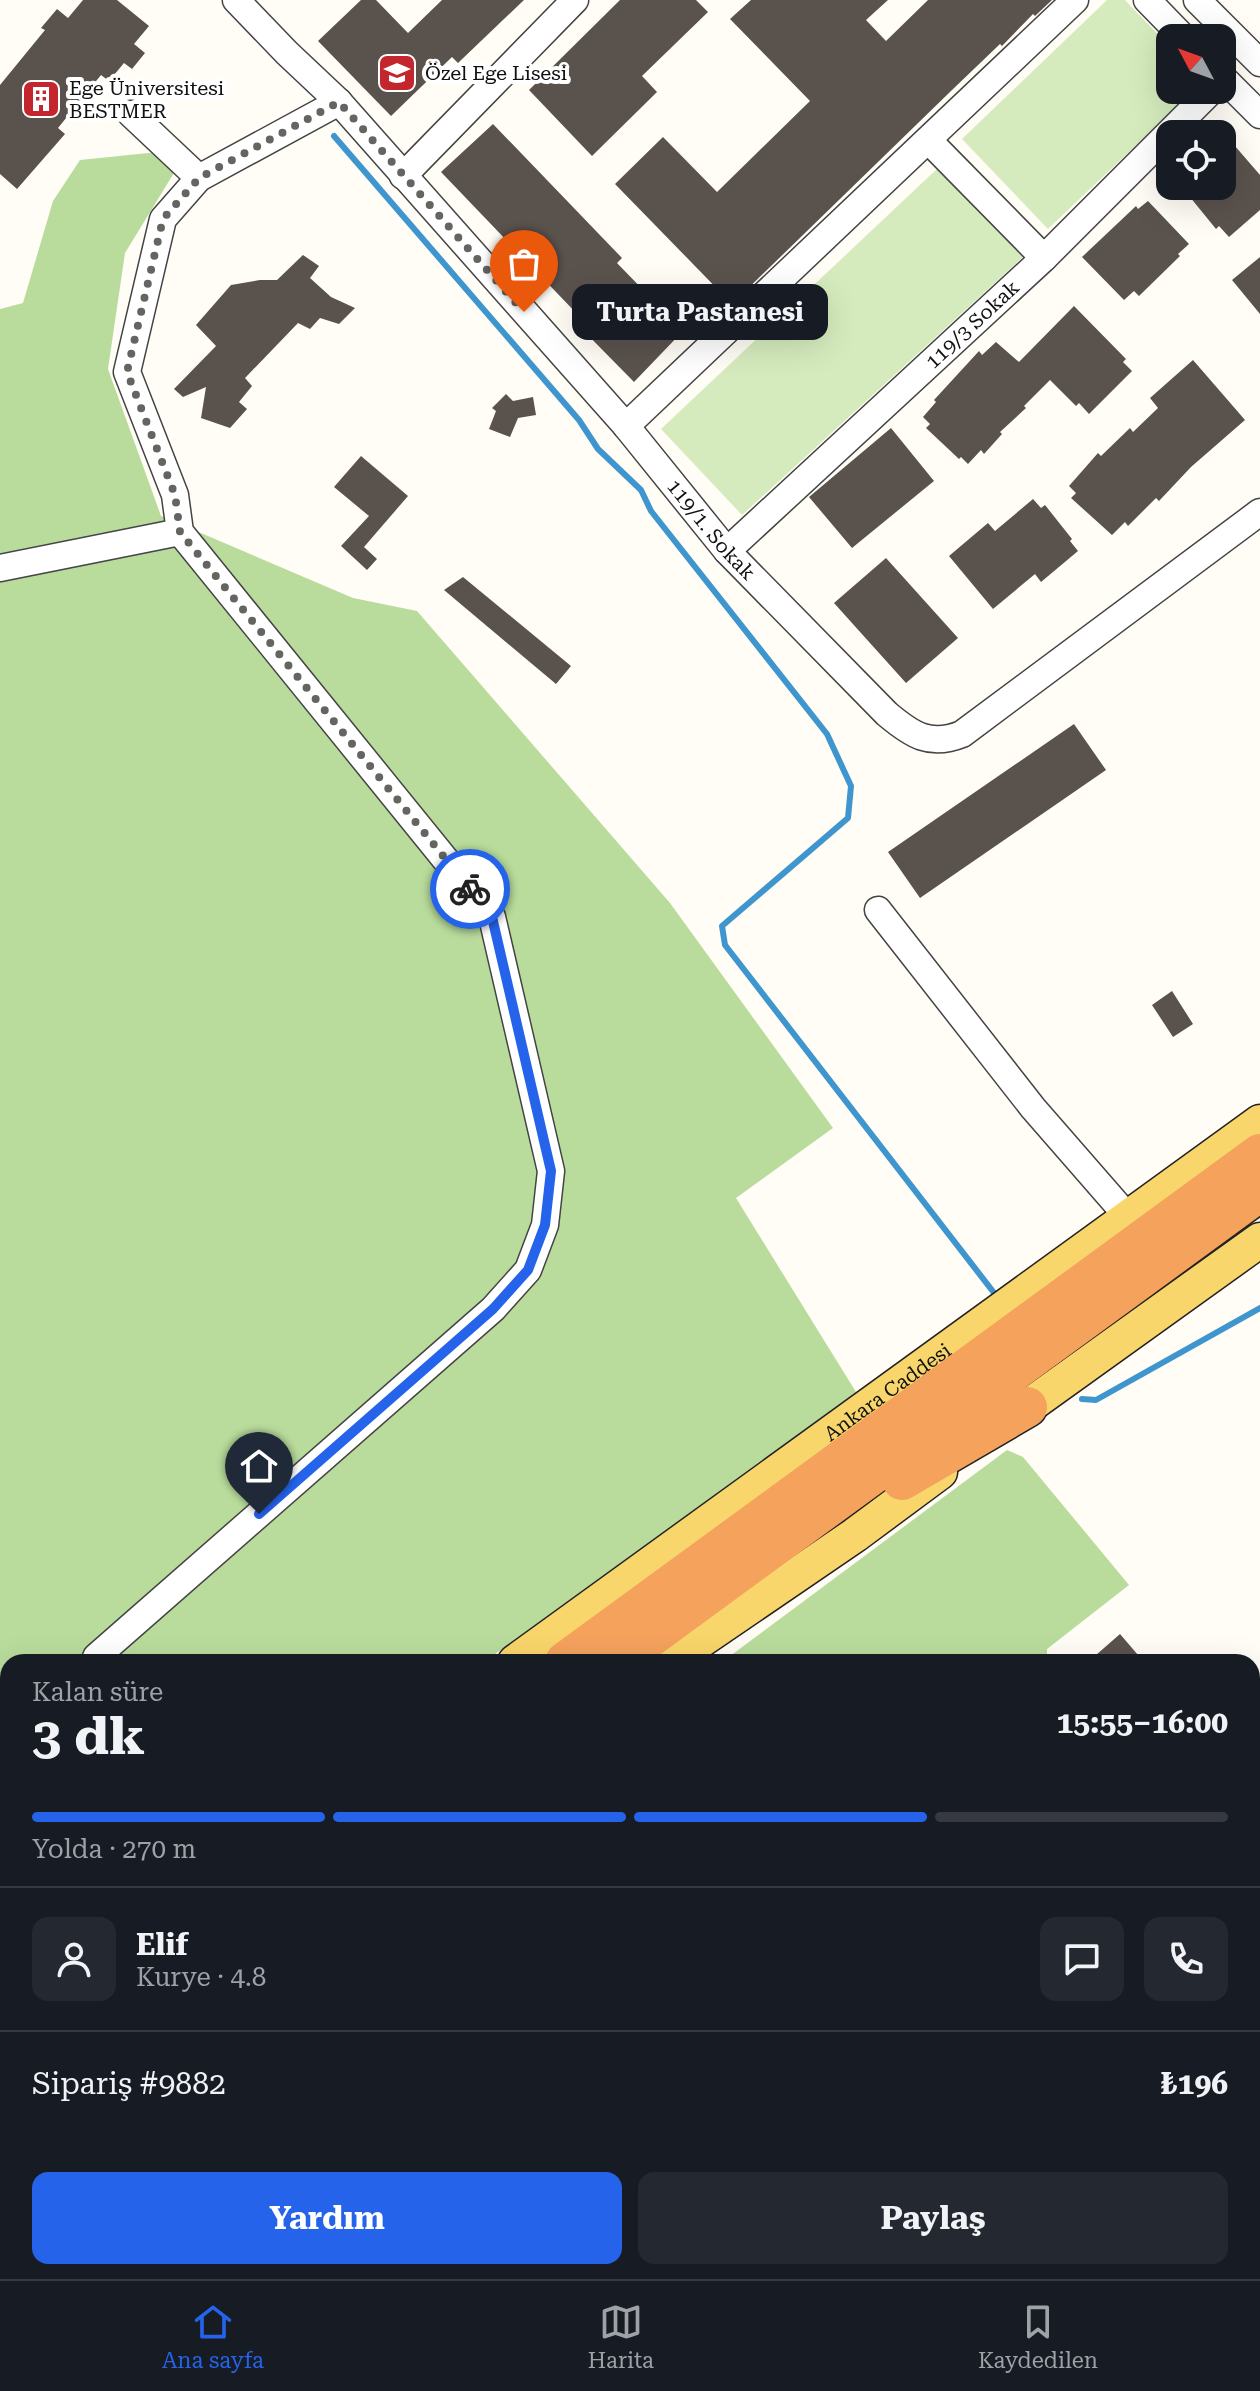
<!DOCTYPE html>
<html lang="tr">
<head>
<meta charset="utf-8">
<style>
	:root { --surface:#171b24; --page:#242831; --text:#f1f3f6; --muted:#9ea1a6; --line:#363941; --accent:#2563eb }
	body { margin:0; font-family:"Roboto Serif",serif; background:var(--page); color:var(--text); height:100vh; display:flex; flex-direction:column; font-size:30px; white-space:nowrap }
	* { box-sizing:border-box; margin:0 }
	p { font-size:26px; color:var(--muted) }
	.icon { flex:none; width:44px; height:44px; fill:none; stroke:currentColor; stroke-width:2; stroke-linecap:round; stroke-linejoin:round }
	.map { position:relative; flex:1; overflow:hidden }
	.details { position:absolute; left:0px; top:1654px; width:1260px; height:626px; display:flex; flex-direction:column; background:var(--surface); border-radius:24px 24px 0 0; box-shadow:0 8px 32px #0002 }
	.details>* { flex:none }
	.needle { width:52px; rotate:311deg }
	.fabs { position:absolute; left:1156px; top:24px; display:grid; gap:16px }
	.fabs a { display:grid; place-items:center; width:80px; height:80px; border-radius:16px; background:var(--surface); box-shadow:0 8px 32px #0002; font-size:40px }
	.pin { position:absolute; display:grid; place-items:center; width:68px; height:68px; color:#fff; margin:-82px -34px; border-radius:50% 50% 50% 0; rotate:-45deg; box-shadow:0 0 8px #0007 }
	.pin .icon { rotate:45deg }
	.courier { position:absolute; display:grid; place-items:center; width:80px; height:80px; margin:-40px; border:6px solid #2563eb; border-radius:50%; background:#fff; color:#222; box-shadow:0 2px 10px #0007 }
	.bubble { position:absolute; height:56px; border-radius:16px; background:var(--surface); box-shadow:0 8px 32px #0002; font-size:26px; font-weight:700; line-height:56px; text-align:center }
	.overview em { font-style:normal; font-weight:700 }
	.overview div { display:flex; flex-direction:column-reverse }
	.overview { display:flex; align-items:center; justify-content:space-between; height:136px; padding:0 32px }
	h1 { font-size:52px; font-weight:700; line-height:60px }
	.bar { display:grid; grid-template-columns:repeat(4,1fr); gap:12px 8px; align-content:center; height:96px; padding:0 32px }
	.bar i { height:10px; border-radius:6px; background:var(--line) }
	.bar .active { background:var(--accent) }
	.bar p { grid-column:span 4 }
	.line { display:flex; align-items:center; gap:20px; padding:0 32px; border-top:2px solid var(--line) }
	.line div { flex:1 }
	.round { display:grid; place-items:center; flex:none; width:84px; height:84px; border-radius:16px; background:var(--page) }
	.primary-button { display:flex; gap:16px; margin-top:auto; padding:16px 32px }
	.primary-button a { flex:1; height:92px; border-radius:16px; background:var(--accent); color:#fff; font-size:32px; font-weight:700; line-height:92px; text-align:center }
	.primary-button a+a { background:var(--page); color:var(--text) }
	.tabs { display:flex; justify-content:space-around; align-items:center; height:112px; border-top:2px solid var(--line); background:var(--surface); font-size:22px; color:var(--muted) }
	.tabs a { display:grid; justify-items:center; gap:4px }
	.tabs .active { color:var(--accent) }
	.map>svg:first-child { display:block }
	.green { fill:#d5ebbd }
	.forest { fill:#b9dc9c }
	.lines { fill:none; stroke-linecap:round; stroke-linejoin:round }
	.stream { stroke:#3f96cf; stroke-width:6 }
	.building { fill:#5a524d }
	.minor-casing { stroke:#444; stroke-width:29 }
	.major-casing { stroke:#222; stroke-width:37 }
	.highway-casing { stroke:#222; stroke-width:43 }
	.minor { stroke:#fff; stroke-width:26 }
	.major { stroke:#f9d66b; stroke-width:34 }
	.highway { stroke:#f5a25d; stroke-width:40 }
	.done { stroke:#646461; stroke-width:8; stroke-dasharray:0 14.4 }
	.route { stroke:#2563eb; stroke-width:10 }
	.labels { text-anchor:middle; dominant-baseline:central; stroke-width:8; stroke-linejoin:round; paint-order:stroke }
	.poi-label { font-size:20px; fill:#111; stroke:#fff; text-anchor:start }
	.street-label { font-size:20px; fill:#111; stroke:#fff }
</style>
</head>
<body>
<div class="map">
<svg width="1260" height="2279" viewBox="0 0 1260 2279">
	<rect width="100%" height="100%" fill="#fffdf5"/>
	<path class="green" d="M1107,0h18l45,47v43h24l-146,139 -86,-90z
		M939,167l86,88 -283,260 -81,-86z
		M181,2272h302l5,7h-313z"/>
	<path class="forest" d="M168,151l9,17 -52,85 -17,116 53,147 192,82 64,13 253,292 163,225 -97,70 120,194 -372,270h-476v345l-8,6v-1704l23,-6 30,-102 27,-41z
		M1007,1450l16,7 106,128 -82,64v13h-325z"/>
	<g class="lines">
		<path class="stream" d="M334,136l245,284 19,29 43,41 10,21 176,223 24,52 -3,32 -126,108 3,19 273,353
			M1082,1399l14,1 164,-92"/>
	</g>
	<path class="building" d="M83,0h34l32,26 -15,18 11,9 -13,16 -8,-6 -15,18 -8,-6 -43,53 7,6 -48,55 -17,-15v-89l45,-55 -4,-2 16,-19 11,9z
		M361,0h15l32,33 34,-33h82l-66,63 -6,-6 -61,59 -73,-75z
		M620,0h76l12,12 -66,64 15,16 -65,64 -63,-66z
		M751,0h137l-22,20 20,21 42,-41h124l-17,16 -2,-2 -31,32 -2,-2 -48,46 -220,214 -117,-120 48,-47 54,55 93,-91 -80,-82z
		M493,124l129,134 -5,5 66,68 -49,51 -59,-60 5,-5 -139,-145z
		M1222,131l38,44v35l-31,27 -10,-11 -3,3 -35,-43h41z
		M1148,201l41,43 -11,10 2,2 -41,40 -5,-5 -10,9 -42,-43 54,-51 2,3z
		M303,255l16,11 -9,12 21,19 24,11 -16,16 -19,-6 -10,11 -12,-6 -53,55 7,8 -13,16 8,7 -17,19 -29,-10 5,-31 -23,10 -9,-8 42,-43 -20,-21 35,-40 29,-5h17z
		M1260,257v57l-28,-34z
		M1074,306l52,53 -3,3 9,9 -43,43 -10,-11 -3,3 -26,-26 -26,26 2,2 -26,24 2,2 -18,20 -3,-4 -13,14 -7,-7 -2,2 -33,-31 4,-4 -7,-7 13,-15 -2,-2 45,-49 3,4 14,-13 23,20z
		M1193,360l52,60 -54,47 -32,34 -3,-3 -28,28 -3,-4 -13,13 -41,-37 5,-5 -7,-7 29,-33 3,3 29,-28 3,4 25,-24 -8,-10z
		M506,394l7,7 20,-4 3,18 -18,3 -8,19 -21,-8 7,-18 -4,-3z
		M891,428l43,53 -82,67 -43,-51z
		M361,456l47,40 -44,51 13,12 -10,11 -26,-24 28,-30 -35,-29z
		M1033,499l8,9 4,-3 27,34 -2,2 8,10 -37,31 -6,-8 -42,35 -44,-53 39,-33 7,8z
		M886,558l72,80 -52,45 -72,-80z
		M463,577l108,89 -15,18 -112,-94z
		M1074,724l32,46 -186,128 -32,-46z
		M1172,991l21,33 -20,13 -21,-32z
		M1120,1634l24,28h-56z"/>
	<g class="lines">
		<defs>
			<g id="minor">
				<path id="s1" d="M236,0l51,53 52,49 287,324 101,125 160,163c25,21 43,33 75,20l298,-222"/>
				<path d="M1147,0l37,38"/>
				<path d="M1197,0l63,63"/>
				<path d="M1222,77l38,38"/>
				<path d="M131,114l68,64"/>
				<path d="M929,141l115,117"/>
				<path d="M403,176l172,-176"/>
				<path d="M626,426l449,-426"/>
				<path id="s2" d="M727,551l317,-293 168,-168"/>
				<path d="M0,568l180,-36"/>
				<path d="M878,910l155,198 95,109"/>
				<path d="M98,1662l-2,-5 397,-348 35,-39 17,-45 6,-54 -59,-254 -312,-385 -5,-37 -48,-123 36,-153 36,-41 140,-76"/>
				<path d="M0,1765l8,-5"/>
				<path d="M1252,2120l8,-2"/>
				<path d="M510,2272l4,7"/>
				<path d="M138,2279l6,-7"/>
			</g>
			<g id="major">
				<path d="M1005,1423l255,-183"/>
				<path id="s3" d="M515,1662l745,-540"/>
				<path d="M669,1662l186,-127 85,-63"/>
				<path d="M0,2041l8,-6"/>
			</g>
			<path id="highway" d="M902,1480l125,-73
				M565,1662l695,-508
				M616,1662l644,-471
				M0,2076l8,-5
				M0,2124l8,-6"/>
		</defs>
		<use href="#minor" class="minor-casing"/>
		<use href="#major" class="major-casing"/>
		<use href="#highway" class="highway-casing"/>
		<use href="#minor" class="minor"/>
		<use href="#major" class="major"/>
		<use href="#highway" class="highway"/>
	</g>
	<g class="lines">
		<path class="done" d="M470,889l-290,-357 -5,-37 -48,-123 36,-153 36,-41 140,-76 185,210"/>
		<path class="route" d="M259,1514l234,-205 35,-39 17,-45 6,-54 -59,-254 -22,-28"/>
	</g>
	<defs>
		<symbol id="school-square" viewBox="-11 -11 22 22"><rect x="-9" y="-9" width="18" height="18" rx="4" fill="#c4262e" stroke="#fff"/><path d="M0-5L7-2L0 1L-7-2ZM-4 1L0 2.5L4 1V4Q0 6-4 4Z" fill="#fff"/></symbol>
		<symbol id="building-square" viewBox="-11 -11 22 22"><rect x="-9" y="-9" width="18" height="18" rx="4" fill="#c4262e" stroke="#fff"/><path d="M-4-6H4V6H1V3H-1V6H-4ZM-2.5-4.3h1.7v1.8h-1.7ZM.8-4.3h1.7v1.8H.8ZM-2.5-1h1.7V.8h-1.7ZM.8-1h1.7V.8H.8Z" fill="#fff"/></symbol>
	</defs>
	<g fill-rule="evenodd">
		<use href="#school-square" x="375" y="51" width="44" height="44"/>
		<use href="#building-square" x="19" y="77" width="44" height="44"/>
	</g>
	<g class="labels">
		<g class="poi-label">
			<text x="425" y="73">Özel Ege Lisesi</text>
			<text x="69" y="88">Ege Üniversitesi<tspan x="69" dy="23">BESTMER</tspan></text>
		</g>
		<g class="street-label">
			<text stroke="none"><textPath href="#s2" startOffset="334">119/3 Sokak</textPath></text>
			<text stroke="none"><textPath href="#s1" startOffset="712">119/1. Sokak</textPath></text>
			<text stroke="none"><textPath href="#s3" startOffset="460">Ankara Caddesi</textPath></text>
		</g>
	</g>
</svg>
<div class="fabs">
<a><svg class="needle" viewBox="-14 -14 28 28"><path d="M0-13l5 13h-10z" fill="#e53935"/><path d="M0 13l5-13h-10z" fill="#9ea1a6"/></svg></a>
<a><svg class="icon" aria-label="locate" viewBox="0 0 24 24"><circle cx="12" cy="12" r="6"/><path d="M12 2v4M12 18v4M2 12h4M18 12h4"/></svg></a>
</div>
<div class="pin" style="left:524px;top:312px;background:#ea580c"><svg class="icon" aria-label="bag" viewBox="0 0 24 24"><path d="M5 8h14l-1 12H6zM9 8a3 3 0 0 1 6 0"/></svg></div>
<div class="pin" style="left:259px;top:1514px;background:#1f2937"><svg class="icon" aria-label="home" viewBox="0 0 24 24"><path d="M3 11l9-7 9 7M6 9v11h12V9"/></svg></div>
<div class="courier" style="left:470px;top:889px"><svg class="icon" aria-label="bike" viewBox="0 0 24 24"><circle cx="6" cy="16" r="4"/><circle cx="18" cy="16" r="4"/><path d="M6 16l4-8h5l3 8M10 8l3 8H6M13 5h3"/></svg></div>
<div class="bubble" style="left:572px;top:284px;width:256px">Turta Pastanesi</div>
<section class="details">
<div class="overview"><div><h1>3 dk</h1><p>Kalan süre</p></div><em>15:55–16:00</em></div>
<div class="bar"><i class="active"></i><i class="active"></i><i class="active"></i><i></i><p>Yolda · 270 m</p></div>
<div class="line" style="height:144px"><a class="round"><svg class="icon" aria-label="person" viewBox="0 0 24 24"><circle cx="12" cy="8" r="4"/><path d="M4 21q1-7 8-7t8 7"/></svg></a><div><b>Elif</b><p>Kurye · 4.8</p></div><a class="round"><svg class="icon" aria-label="chat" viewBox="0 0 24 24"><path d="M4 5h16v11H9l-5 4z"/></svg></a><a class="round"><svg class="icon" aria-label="phone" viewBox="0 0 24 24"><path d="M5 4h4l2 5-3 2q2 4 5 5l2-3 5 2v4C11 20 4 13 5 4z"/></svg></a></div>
<div class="line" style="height:104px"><div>Sipariş #9882</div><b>₺196</b></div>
<div class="primary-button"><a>Yardım</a><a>Paylaş</a></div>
</section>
</div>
<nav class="tabs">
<a class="active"><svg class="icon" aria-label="home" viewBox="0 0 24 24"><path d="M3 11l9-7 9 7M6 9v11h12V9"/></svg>Ana sayfa</a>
<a><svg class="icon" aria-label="map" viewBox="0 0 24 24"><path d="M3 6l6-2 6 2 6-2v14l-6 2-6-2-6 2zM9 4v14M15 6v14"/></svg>Harita</a>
<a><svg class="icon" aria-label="saved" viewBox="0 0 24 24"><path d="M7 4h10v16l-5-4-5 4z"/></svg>Kaydedilen</a>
</nav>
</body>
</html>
